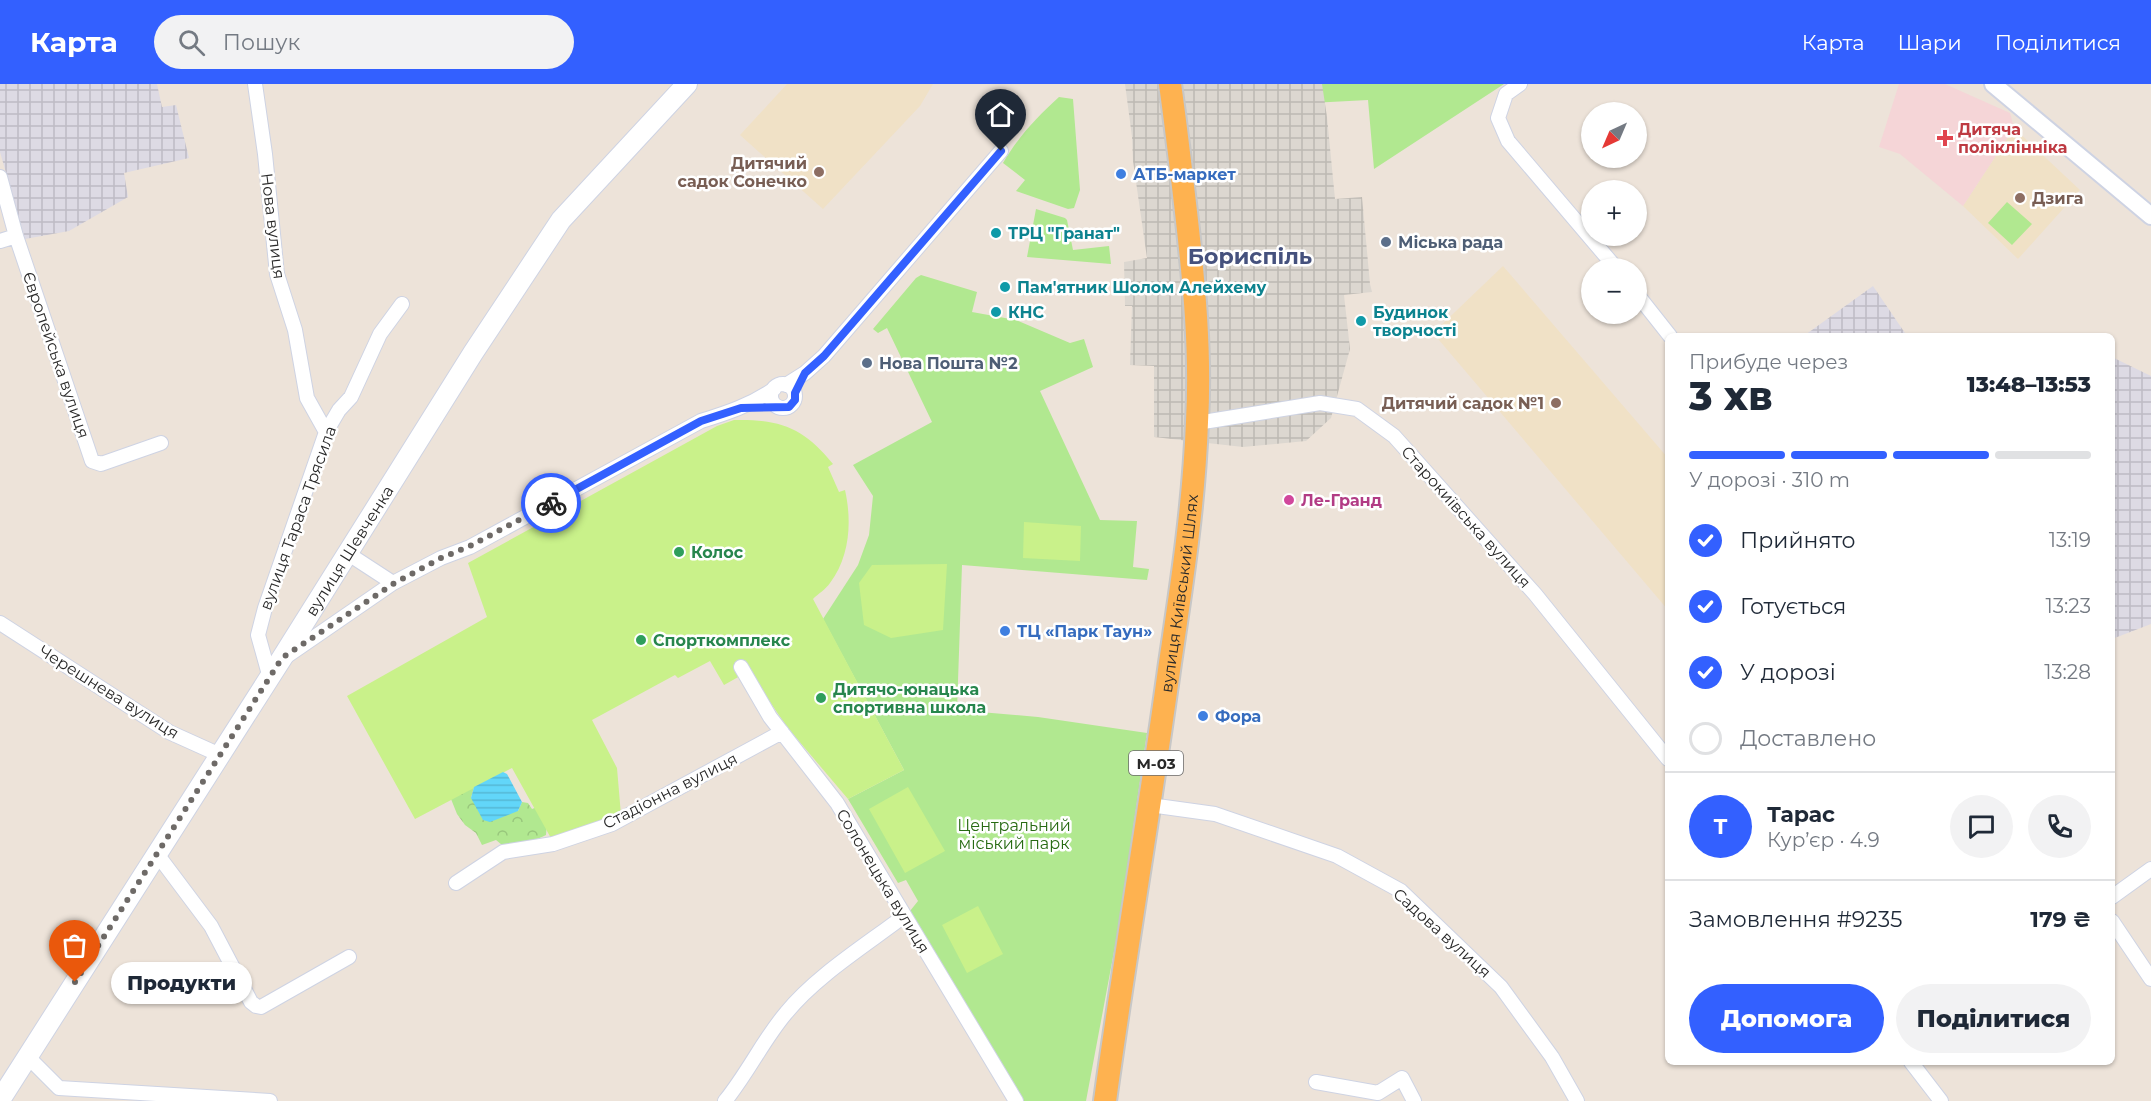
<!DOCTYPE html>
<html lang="uk">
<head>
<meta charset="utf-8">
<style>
	:root { --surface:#fff; --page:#f2f2f3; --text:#1f2937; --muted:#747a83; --line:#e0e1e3; --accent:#3360ff }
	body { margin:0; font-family:Montserrat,sans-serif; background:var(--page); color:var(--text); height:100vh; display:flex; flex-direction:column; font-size:22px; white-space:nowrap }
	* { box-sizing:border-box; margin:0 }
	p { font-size:20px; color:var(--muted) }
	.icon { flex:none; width:33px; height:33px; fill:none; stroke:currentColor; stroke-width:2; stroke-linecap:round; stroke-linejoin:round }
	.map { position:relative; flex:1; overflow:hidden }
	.sheet { position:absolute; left:1665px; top:249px; width:450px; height:732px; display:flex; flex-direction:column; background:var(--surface); border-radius:9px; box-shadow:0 2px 4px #0004 }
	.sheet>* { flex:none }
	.needle { width:39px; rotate:224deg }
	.tools { position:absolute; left:1581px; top:18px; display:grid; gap:12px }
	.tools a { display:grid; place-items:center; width:66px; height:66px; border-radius:50%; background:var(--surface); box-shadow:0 2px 4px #0004; font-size:30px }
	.pin { position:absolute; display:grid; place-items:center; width:51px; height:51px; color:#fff; margin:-62px -26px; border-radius:50% 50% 50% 0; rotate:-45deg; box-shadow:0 0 6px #0007 }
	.pin .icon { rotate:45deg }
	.courier { position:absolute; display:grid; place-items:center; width:60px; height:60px; margin:-30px; border:4px solid #3360ff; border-radius:50%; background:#fff; color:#222; box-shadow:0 2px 8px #0007 }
	.bubble { position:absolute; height:42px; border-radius:21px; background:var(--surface); box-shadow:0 2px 4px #0004; font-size:20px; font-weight:800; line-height:42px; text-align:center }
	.headline em { font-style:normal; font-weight:800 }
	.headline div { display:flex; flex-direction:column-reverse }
	.headline { display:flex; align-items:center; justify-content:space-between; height:102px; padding:0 24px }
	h1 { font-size:39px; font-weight:800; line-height:45px }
	.bar { display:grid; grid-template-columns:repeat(4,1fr); gap:9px 6px; align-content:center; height:72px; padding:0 24px }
	.bar i { height:8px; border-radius:4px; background:var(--line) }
	.bar .on { background:var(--accent) }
	.bar p { grid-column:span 4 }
	.line { display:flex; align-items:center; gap:15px; padding:0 24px; border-top:2px solid var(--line) }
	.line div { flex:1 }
	.round { display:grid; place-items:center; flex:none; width:63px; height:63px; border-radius:32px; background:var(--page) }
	ol { padding:0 24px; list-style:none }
	li { display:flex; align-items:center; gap:18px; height:66px }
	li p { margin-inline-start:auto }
	li .icon { padding:6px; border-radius:50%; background:var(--accent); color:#fff; stroke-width:4 }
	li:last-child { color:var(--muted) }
	li i { width:33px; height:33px; border:3px solid var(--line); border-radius:50% }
	.primary-button { display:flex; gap:12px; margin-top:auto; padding:12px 24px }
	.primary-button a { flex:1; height:69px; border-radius:36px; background:var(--accent); color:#fff; font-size:24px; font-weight:800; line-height:69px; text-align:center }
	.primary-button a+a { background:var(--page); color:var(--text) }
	header { display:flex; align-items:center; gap:36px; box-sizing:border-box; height:84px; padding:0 30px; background:var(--accent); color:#fff }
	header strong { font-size:28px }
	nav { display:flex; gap:33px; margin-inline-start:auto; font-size:21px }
	.search { width:420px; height:54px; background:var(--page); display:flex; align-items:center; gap:15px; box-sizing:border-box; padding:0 21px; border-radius:33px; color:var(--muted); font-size:22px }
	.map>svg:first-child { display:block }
	.industrial { fill:url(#industrial-grid) }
	.education { fill:#f0e1c6 }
	.medical { fill:#f5d5d7 }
	.grass { fill:#b1e890 }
	.forest { fill:url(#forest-crowns) }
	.pitch { fill:#c9f18a }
	.plaza { fill:url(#plaza-grid) }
	.water { fill:url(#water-rules) }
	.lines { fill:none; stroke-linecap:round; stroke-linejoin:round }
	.minor-casing { stroke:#ced3e3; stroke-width:16 }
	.tertiary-casing { stroke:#ced3e3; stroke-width:20 }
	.secondary-casing { stroke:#ced3e3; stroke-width:22 }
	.trunk-casing { stroke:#c7c7c7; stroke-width:26 }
	.minor { stroke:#fff; stroke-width:14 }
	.tertiary { stroke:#fff; stroke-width:16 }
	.secondary { stroke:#fff; stroke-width:20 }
	.trunk { stroke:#feb250; stroke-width:22 }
	.done { stroke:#6e6a67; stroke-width:6; stroke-dasharray:0 10.8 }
	.route { stroke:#3360ff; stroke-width:8 }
	.health-dot { fill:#e0444e; stroke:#fff; stroke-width:2 }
	.education-dot { fill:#8d6e63; stroke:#fff; stroke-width:2 }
	.shop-dot { fill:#3f7fe0; stroke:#fff; stroke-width:2 }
	.culture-dot { fill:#0f9aa8; stroke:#fff; stroke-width:2 }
	.service-dot { fill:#5c6f8a; stroke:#fff; stroke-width:2 }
	.hotel-dot { fill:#d1479c; stroke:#fff; stroke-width:2 }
	.leisure-dot { fill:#2e9e5b; stroke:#fff; stroke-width:2 }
	.labels { text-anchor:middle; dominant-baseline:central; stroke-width:5; stroke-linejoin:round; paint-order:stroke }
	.shield { fill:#fff; stroke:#696969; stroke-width:1.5 }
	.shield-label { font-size:15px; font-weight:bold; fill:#292929 }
	.health-label { font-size:16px; font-weight:bold; fill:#be3a42; stroke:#fff; text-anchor:start }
	.education-label { font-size:16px; font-weight:bold; fill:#785e54; stroke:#fff; text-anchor:end }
	.shop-label { font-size:16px; font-weight:bold; fill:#366cbe; stroke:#fff; text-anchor:start }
	.street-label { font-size:16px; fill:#292929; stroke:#fff }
	.culture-label { font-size:16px; font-weight:bold; fill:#0d838f; stroke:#fff; text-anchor:start }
	.service-label { font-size:16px; font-weight:bold; fill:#4e5e75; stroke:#fff; text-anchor:start }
	.hotel-label { font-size:16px; font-weight:bold; fill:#b23c85; stroke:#fff; text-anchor:start }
	.leisure-label { font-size:16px; font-weight:bold; fill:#27864d; stroke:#fff; text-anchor:start }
	.park-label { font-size:16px; fill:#286b13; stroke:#fff }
	.district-label { font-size:22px; font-weight:bold; fill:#45517d; stroke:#fff }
</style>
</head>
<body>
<header>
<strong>Карта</strong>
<div class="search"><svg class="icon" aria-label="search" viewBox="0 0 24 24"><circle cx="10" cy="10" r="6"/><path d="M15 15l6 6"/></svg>Пошук</div>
<nav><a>Карта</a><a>Шари</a><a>Поділитися</a></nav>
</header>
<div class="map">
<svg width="2151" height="1017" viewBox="0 0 2151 1017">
	<defs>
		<pattern id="industrial-grid" width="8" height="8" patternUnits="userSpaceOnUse" patternTransform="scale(1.5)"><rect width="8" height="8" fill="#dddae4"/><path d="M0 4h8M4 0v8" fill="none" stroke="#bebbc4"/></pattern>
		<pattern id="forest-crowns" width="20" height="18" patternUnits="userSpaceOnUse" patternTransform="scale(1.5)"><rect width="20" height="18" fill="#b1e890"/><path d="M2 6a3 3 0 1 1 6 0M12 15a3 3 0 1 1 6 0" fill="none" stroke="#98c77c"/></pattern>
		<pattern id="plaza-grid" width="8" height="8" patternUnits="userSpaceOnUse" patternTransform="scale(1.5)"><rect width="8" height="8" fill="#dcd7d0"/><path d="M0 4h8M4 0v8" fill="none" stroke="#bdb9b3"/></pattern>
		<pattern id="water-rules" width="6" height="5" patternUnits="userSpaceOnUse" patternTransform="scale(1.5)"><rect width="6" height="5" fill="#62d6f9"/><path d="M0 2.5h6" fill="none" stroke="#55b8d5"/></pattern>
	</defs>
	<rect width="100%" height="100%" fill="#ede3d9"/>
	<path class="industrial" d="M0,0h157l5,23 14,-2 13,53 -65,15 4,24 -59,34 -44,8 -25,-87z
		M1873,202l34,50h-103l1,-1z
		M2112,273l39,19v248l-39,15z"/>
	<path class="education" d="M787,0h146l-13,22 -97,103 -83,-74z
		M2014,44l66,62 -62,69 -55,-53z
		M1503,182l165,192v152l-235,-277z"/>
	<path class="medical" d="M1899,0h46l65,29 4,15 -51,78 -63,-52 -21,-7z"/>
	<path class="grass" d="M1309,0h195l-130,85 -6,-69 -57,3z
		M1059,13l14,2 7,91 -6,18 -6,1 -52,-18 9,-11 -22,-17c15,-26 34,-46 56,-66z
		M2007,118l25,22 -20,21 -24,-22z
		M1036,125l29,9 2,2 6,30 36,-4 2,18 -84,-7z
		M921,191l56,17 -5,20 44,8 54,23 14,-4 9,28 -53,24 60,129 37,1 -4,46 16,2 -2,11 -185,-15 -5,145 81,7 109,16 -28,192 -33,176h-62l-114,-190 8,-10 -12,-21 -8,3 -50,-84 56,-29 -81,-151 35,-54 11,-30 4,-39 -20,-31 79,-43 -45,-94 -9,5 -5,-4 43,-51z"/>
	<path class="forest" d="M474,703l-3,11 47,13 4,-9 6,1 4,6 5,-2 10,15 -1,13c-12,7 -30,9 -44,10l-6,-5 -14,5 -6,-12 -11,-8 -8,-11 -6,-15z"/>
	<path class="pitch" d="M734,336c46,-1 70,8 99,44l-5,3 11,25 6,-2c7,31 5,67 -15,93 -4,6 -12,11 -17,16l91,171 -56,29 -61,-72 -38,-56 -25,14 -14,-24 -32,17 -3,-3 -83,45 25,48 4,47 -69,25 -40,-72 -97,51 -68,-123 140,-79 -19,-54 249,-137z
		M1024,438l57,4 -1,35 -57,-3z
		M947,480l-4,66 -52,8 -27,-13 -5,-42 13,-18z
		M908,703l37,64 -40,22 -36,-64z
		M978,822l25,48 -36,19 -25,-48z"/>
	<path class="plaza" d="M1125,0h197l5,33 8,82 27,-2 8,87 2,8 -28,3 6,54 -19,69 -25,23 -63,6 -89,-10v-71l-24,-1 2,-59h-7l-1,-44 23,-4 -14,-97 -1,-24z"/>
	<path class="water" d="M503,688l4,2 15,28 -4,9 -28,11 -7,-2 -12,-22 3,-11z"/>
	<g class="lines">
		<defs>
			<path id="minor" d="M255,0l10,70 12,120 18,56 12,68 19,34
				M1520,0l-14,10 -8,24 10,23 108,127
				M0,93l16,59 76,225 9,3 60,-21
				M0,157l16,-5
				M1636,209l34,43
				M771 312a12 12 0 1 1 24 0a12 12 0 1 1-24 0Z
				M786,301l19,-12 19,-17 177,-205
				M1197,339l123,-20 37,6 37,27 141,158 133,165
				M347,469l46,30 48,-25 29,-11 231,-126c26,-8 50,-16 73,-32
				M0,539l169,109 51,23
				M287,572l106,-73
				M741,583l29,50 67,86 179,298
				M270,594l-12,-43 7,-27 61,-176 13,-22 12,-13 29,-63 22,-30
				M1150,721l65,9 122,42 64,35 100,96 51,70 25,44
				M157,770l54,72 40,76 5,4 5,1 88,-50
				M456,799l47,-31 50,-8 59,-20 170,-92
				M2112,813l39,-28
				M2112,837l39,58
				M27,972l32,32 211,13
				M1911,978l30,39
				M1316,998l62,11 24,-15 12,23
				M725,1017c23,-28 38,-61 61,-88 30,-37 80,-68 118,-97"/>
			<path id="tertiary" d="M1993,0l158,132"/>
			<g id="secondary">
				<path id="s1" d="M0,1016l282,-442 191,-305 88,-133 126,-136"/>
			</g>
			<g id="trunk">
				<path id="s2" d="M1105,1017c20,-146 45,-292 65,-438 12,-80 24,-160 27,-241 4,-70 -3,-140 -11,-210 -5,-43 -10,-86 -16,-128"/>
			</g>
		</defs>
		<use href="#minor" class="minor-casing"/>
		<use href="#tertiary" class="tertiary-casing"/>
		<use href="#secondary" class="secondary-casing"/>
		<use href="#trunk" class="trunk-casing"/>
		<use href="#minor" class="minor"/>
		<use href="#tertiary" class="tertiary"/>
		<use href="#secondary" class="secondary"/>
		<use href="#trunk" class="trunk"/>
	</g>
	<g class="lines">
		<path class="done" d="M75,898l207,-324 111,-74 48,-26 29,-12 81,-43"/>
		<path class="route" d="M551,419l150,-82 40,-13 48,-1 6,-7v-7l10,-20 19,-17 177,-205"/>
	</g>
	<path class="health-dot" d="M1942 45h6v6h6v6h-6v6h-6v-6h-6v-6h6z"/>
	<g class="education-dot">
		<circle cx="819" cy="88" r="6"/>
		<circle cx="2020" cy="114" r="6"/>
		<circle cx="1556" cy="319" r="6"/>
	</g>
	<g class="shop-dot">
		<circle cx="1121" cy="90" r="6"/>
		<circle cx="1005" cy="547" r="6"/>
		<circle cx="1203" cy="632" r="6"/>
	</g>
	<g class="culture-dot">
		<circle cx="996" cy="149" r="6"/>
		<circle cx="1005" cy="203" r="6"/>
		<circle cx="996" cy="228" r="6"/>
		<circle cx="1361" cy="237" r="6"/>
	</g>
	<g class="service-dot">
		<circle cx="1386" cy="158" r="6"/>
		<circle cx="867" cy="279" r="6"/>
	</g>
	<circle class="hotel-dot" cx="1289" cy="416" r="6"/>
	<g class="leisure-dot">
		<circle cx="679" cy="468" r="6"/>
		<circle cx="641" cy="556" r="6"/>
		<circle cx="821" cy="614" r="6"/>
	</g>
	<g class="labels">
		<rect class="shield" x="1129" y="667" width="54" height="24" rx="4.5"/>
		<g class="shield-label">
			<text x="1156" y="679">М-03</text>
		</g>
		<g class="health-label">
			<text x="1958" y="45">Дитяча<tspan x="1958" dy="18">поліклінніка</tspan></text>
		</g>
		<g class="education-label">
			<text x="807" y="79">Дитячий<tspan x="807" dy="18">садок Сонечко</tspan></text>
			<text x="2032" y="114" text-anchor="start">Дзига</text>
			<text x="1544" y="319">Дитячий садок №1</text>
		</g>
		<g class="shop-label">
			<text x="1133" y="90">АТБ-маркет</text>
			<text x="1017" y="547">ТЦ «Парк Таун»</text>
			<text x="1215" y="632">Фора</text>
		</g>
		<g class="street-label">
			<text transform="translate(273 142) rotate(83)">Нова вулиця</text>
			<text transform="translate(56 271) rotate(71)">Європейська вулиця</text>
			<text transform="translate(1466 433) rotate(48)">Старокиївська вулиця</text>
			<text transform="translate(298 434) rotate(-70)">вулиця Тараса Трясила</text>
			<text stroke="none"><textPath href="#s1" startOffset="651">вулиця Шевченка</textPath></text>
			<text stroke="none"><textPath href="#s2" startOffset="513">вулиця Київський Шлях</textPath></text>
			<text transform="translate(109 608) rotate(32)">Черешнева вулиця</text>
			<text transform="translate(670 707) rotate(-27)">Стадіонна вулиця</text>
			<text transform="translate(883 797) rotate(59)">Солонецька вулиця</text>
			<text transform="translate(1442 849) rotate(42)">Садова вулиця</text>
		</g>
		<g class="culture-label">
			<text x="1008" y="149">ТРЦ "Гранат"</text>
			<text x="1017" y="203">Пам'ятник Шолом Алейхему</text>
			<text x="1008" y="228">КНС</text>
			<text x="1373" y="228">Будинок<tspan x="1373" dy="18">творчості</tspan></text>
		</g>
		<g class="service-label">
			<text x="1398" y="158">Міська рада</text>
			<text x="879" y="279">Нова Пошта №2</text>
		</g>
		<g class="hotel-label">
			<text x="1301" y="416">Ле-Гранд</text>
		</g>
		<g class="leisure-label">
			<text x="691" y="468">Колос</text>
			<text x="653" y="556">Спорткомплекс</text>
			<text x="833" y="605">Дитячо-юнацька<tspan x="833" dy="18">спортивна школа</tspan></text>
		</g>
		<g class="park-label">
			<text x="1014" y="741">Центральний<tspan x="1014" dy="18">міський парк</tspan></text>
		</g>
		<g class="district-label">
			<text x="1250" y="172">Бориспіль</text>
		</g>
	</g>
</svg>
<div class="tools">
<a><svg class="needle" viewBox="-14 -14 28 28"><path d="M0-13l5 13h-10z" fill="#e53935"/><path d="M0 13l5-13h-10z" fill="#747a83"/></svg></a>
<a>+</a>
<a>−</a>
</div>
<div class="pin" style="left:75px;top:898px;background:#ea580c"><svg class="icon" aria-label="bag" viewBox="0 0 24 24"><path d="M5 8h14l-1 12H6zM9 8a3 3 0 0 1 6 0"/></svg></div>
<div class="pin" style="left:1001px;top:67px;background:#1f2937"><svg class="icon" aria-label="home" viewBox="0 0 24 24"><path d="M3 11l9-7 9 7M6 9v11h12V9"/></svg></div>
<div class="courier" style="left:551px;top:419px"><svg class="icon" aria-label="bike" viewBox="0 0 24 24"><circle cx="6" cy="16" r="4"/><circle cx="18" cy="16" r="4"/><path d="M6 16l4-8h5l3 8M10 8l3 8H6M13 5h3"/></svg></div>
<div class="bubble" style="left:111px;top:878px;width:141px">Продукти</div>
<section class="sheet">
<div class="headline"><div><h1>3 хв</h1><p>Прибуде через</p></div><em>13:48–13:53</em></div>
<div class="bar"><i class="on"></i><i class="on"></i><i class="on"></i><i></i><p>У дорозі · 310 m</p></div>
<ol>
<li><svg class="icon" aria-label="check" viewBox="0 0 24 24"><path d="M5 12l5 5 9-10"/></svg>Прийнято<p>13:19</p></li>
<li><svg class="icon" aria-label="check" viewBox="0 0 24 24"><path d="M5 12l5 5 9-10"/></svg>Готується<p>13:23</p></li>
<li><svg class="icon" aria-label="check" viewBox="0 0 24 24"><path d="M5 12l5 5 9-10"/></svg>У дорозі<p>13:28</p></li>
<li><i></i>Доставлено</li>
</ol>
<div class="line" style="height:108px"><b class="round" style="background:var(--accent);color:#fff">Т</b><div><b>Тарас</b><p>Кур’єр · 4.9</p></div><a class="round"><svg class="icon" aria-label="chat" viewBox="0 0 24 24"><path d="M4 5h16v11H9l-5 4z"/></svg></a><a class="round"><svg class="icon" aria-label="phone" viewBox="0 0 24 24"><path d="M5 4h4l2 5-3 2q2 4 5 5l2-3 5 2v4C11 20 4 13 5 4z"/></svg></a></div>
<div class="line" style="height:78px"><div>Замовлення #9235</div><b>179 ₴</b></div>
<div class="primary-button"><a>Допомога</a><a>Поділитися</a></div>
</section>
</div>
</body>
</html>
